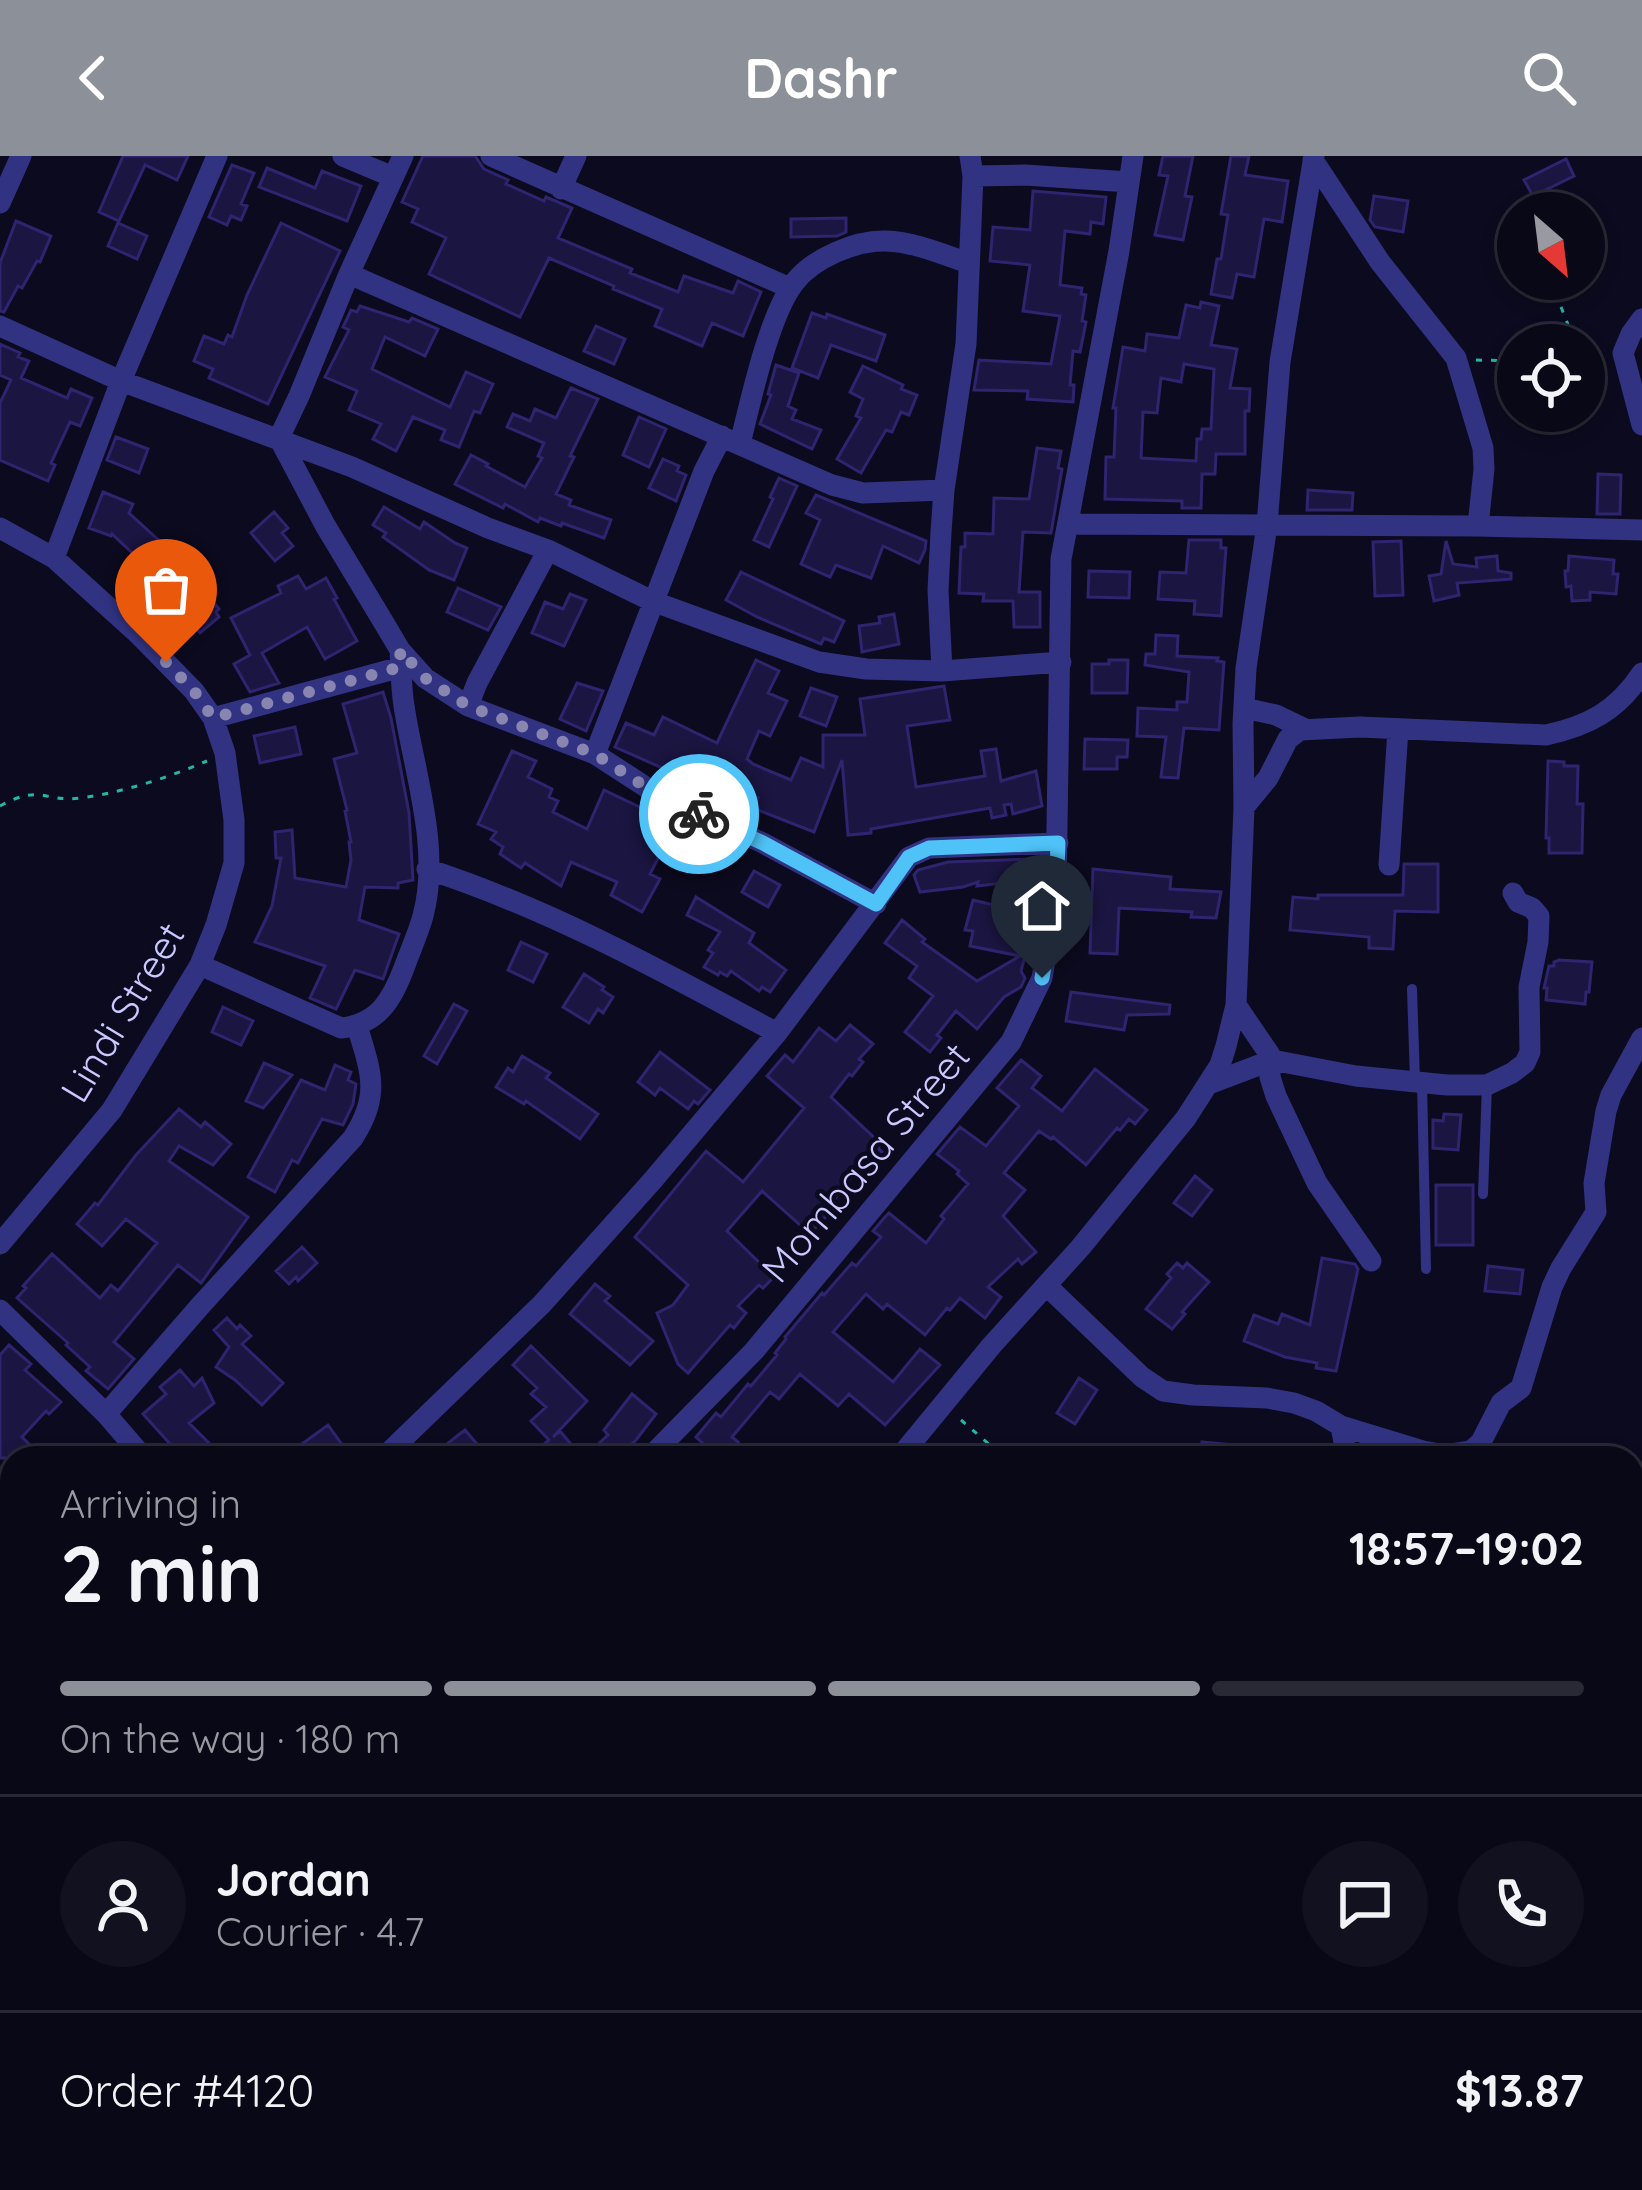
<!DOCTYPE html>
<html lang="en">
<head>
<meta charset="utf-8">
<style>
	:root { --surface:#090816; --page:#12111f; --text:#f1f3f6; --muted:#999aa1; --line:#292935; --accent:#8c9099 }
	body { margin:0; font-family:Quicksand,sans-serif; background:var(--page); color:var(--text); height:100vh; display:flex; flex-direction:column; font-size:45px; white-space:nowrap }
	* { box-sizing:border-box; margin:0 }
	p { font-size:39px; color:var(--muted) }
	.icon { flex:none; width:66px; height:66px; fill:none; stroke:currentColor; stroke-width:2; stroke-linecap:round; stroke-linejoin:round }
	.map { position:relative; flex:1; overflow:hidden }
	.side { position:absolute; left:0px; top:1290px; width:1644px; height:744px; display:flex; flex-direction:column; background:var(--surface); border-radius:36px 36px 0 0; box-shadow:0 6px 18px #0003,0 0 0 3px var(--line) }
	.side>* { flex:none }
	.needle { width:78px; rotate:152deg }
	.fabs { position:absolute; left:1497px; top:36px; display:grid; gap:24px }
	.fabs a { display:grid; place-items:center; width:108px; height:108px; border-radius:50%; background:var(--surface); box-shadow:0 6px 18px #0003,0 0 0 3px var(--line); font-size:60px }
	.pin { position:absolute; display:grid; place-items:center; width:102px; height:102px; color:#fff; margin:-123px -51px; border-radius:50% 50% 50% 0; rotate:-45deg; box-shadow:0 0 12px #0007 }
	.pin .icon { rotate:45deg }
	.courier { position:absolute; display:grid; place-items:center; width:120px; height:120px; margin:-60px; border:9px solid #4fc3f7; border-radius:50%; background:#fff; color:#222; box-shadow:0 3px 15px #0007 }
	.summary em { font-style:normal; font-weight:700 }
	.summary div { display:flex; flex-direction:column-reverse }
	.summary { display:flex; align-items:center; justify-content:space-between; height:204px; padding:0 60px }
	h1 { font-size:78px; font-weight:700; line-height:90px }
	.bar { display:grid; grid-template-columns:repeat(4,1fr); gap:18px 12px; align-content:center; height:144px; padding:0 60px }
	.bar i { height:15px; border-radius:9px; background:var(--line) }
	.bar .selected { background:var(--accent) }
	.bar p { grid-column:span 4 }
	.line { display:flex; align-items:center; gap:30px; padding:0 60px; border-top:3px solid var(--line) }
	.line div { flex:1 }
	.round { display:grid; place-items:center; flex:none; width:126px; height:126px; border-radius:63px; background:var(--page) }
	header { display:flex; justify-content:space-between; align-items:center; height:156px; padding:0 60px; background:var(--accent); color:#fff; font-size:54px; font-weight:700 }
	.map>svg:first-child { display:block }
	.building { fill:#1b1541; stroke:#2e246f; stroke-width:3; fill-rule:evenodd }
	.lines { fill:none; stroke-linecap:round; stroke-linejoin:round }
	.path { stroke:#22b8a6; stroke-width:3; stroke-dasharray:6 9; stroke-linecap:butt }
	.service { stroke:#313382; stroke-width:10 }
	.minor { stroke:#313382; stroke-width:21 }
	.done { stroke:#8886b0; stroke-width:12; stroke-dasharray:0 21.6 }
	.route { stroke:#4fc3f7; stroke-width:15 }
	.labels { text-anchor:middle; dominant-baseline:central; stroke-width:9; stroke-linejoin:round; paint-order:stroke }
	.street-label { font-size:39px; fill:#cac8ff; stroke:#0c0a1e }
</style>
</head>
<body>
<header><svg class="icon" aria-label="back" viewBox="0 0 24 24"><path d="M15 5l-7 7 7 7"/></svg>Dashr<svg class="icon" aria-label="search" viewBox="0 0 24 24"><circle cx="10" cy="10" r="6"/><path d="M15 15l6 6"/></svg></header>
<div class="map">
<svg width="1642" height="2034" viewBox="0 0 1642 2034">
	<rect width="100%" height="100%" fill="#0c0a1e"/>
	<path class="building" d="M123,0h65l-11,24 -32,-15 -26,56 -20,-9z
		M423,0h52l9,13 24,11 -2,4 38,17 2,-4 26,11 -14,30 74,31 -2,4 48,19 6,-16 49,17 5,-12 23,11 -18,44 -31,-13 -10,23 -47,-20 7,-17 -49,-20 1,-3 -65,-28 -29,59 -91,-43 17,-36 -34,-16 6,-13 -16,-7z
		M1163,0h30l-8,40 7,1 -9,43 -28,-5 13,-59 -9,-1z
		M1231,0h18l-4,19 43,6 -6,41 -18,-3 -10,58 -17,-3 -5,24 -21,-4 6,-35h4l7,-44 -7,-1z
		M1566,3l8,17 -41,20 -9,-16z
		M232,9l22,8 -13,31 6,2 -6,14 -10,-4 -4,9 -18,-8z
		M267,12l48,20 7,-17 39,15 -14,35 -88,-34z
		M1033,35l73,6 -3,27 -12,-2 -1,12 -25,-3 -5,54 22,3 -1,6 5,1 -4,26 4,1 -6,30 -7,-1 -3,34h4l-1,17 -46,-3 1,-8 -54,-1 5,-30 72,4 9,-48 -37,-5 7,-46 -40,-4 3,-34 37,3z
		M1374,40l34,5 -5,31 -28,-5 -5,-7z
		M846,62v14l-9,4 -46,1v-18z
		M16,65l35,15 -11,26 -3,-1 -15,27 -4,-2 -14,26 -4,-1v-48z
		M118,67l29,13 -10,23 -29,-13z
		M281,67l59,28 -72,153 -59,-26 4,-9 -19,-8 10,-25 20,8 4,-9 4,2 15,-42z
		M1201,146l18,4 -8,39 26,4 -7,39 20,1 -1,22h-4v43h-29l-1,20h-13l-1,34h-19v-7l-77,-2 1,-42h8l2,-49h-3l10,-61 22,4 2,-17 32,4 7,-33 14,3zM1184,208l30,5 -3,60h-9l-1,10h-4l-1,22 -55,-3 2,-46 14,1 4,-35 20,4z
		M360,150l49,16 3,-4 26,11 -13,27 -40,-19 -13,32 78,38 16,-35 27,12 -13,29 -6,-2 -15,36 -18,-7 4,-10 -32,-13 -17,34 -23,-12 8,-15 -32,-14 8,-19 -32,-14 24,-47 -6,-3 8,-17 6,2z
		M812,157l14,5 1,-4 58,21 -9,26 -45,-16 -13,33 -26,-10z
		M596,170l29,13 -11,25 -30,-13z
		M0,188l20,9 -2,4 11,4 -8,17 46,20 4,-9 21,9 -12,28 -10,-4 -19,41 4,2 -7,16 -48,-21v-57l11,-23 -11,-5z
		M776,209l23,8 -11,33 8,4 -4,9 29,11 -9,19 -52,-25 11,-29 -3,-1z
		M863,210l40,19 -2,4 16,6 -8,20 -8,-3 -9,20 -6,-2 -25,43 -24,-14 24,-41 -5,-2 7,-17 -13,-7z
		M571,232l27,11 -28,57 4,1 -18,37 15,6 -2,5 42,15 -7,18 -42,-15 -1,3 -21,-8 -2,4 -33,-18 -2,4 -48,-24 16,-29 17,9 -2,2 39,21 17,-29 -4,-2 6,-13 -37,-16 6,-13 17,7 5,-12 21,9z
		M639,261l27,12 -17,38 -26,-12z
		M116,281l32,12 -9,24 -32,-13z
		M1037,292l24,3 -3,17 4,1 -11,64 -28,-1 -4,60h21v35h-26l-1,-26h-30l1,-7 -25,-1 2,-46h4v-14l28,1 1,-36 35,1z
		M663,303l16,7 -2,5 9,4 -10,26 -27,-13z
		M1598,318l23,1 -1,39h-23z
		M779,322l18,8 -28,61 -15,-7 19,-41 -3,-2z
		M1308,334l45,3 -1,17h-45z
		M103,336l30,12 -4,9 47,43 -23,24 -12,-11 4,-4 -33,-31 -1,2 -22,-8z
		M816,339l110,46 -1,9 -6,13 -36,-17 -12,32 -35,-13 -6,12 -29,-13 19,-44 -14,-7z
		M384,351l36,22 4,-7 31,21 12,5 -13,32 -25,-10 -46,-33 3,-4 -13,-8z
		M274,356l14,16 -6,5 11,13 -18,15 -24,-28z
		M1189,384h32v8h5l-5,68 -27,-2 1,-13 -37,-2 2,-27 26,1z
		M1401,385l2,54 -28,1 -2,-54z
		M1446,385l7,23 24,3 -1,-9 21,-2 1,15 13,2v6l-54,4 2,12 -25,6 -5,-25 12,-2z
		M1569,400l45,4 -1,14h5l-2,20 -26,-2v8l-18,1 -1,-15 -5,1 -1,-16h3z
		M1089,415l41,1 -1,26 -41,-1z
		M741,416l103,49 -10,21 -10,-4 -3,6 -64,-27 -31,-17z
		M298,420l8,13 20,-11 11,20 -3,1 23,42 -32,18 -18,-32 -45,26 17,30 -29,9 -16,-28 16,-9 -19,-37 50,-25 -3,-7z
		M200,430l19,23 -3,3 3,5 -19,16 -13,-15 3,-3 -10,-12z
		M458,432l43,19 -13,23 -41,-18z
		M570,438l16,6 -22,46 -32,-13 13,-31 18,7z
		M894,458l5,30 -37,8 -3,-26 21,-3 -1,-6z
		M1156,479l22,1 -1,20 41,2 -1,3 7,1 -5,68 -35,-2 -6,50 -17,-1 5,-40 -29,-1 1,-28 39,2v-8h10l2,-30 -44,-7 1,-11h9z
		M756,504l23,11 -11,22 19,8 -17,35 -11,-5 -12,28 6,5 38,16 10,-22 22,9v-32h42l-5,-36 84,-13 6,34 -43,6 9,61 69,-11 -4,-25 15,-2 5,32 35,-10 6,35 -29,8 -2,-10 -7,1 2,10 -14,3 -2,-10 -119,21v4l-23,2 -6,-75 -28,72 -61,-24 5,-10 -33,-13 -3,7 -17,-5 -90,-40 11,-24 28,12 9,-18 54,26z
		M1109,504h19l-1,33h-35v-29h17z
		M577,527l26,8 -17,40 -26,-12z
		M811,532l26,9 -11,29 -26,-10z
		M383,536l8,26 18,95 4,67 -15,3v5l-33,-1 -6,33 40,14 -16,45 -28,-9 -19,39 -26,-11 15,-32 -70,-24 17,-36 9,-48h-5l-1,-26 17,-2 3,48 51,9 5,-27 -2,-18h2l-6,-31 2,-1 -13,-51 23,-6 -14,-49z
		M295,571l6,27 -41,9 -6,-27z
		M1085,583l43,1 -1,17h-10v12h-33z
		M512,595l24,10 -8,16 24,12 -3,8 9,4 -5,11 34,17 17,-39 54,26 -5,11 17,8 -20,39 10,5 -18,33 -31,-17 6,-13 -46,-20 -10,24 -36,-23 -4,5 -21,-14 3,-7 -12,-8 5,-7 -18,-8z
		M1548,605l16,1v4h14l-1,38h6l-1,49h-33v-15h-3z
		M1029,703l-1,21 -51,6 1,-4 -15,5 -43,5 -6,-17 4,-5 30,-8z
		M1404,708h34v48l-43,-1 -2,38 -24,-1v-11l-79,-7 3,-33 25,2v-4h85z
		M1093,713l78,8 -1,12 51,3 -5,26 -25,-1 1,-5 -73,-4 -2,46 -27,-1z
		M754,715l26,14 -12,22 -26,-15z
		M696,741l58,36 -5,10 37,27 -16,22 -8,-5 -3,4 -28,-20 -4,5 -7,-4 -2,3 -14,-8 9,-14 -5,-3 12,-18 -33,-17z
		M973,744l45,11 -4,17 14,3 -2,10 3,1 -8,29 4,7 -4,9 -17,10 -27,32 -21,-18 -19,24 4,3 -11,14 -25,-20 28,-36 -24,-18 8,-12 -32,-23 17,-23 23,19 -3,3 55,39 43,-25 -50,-10 3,-15 -8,-1z
		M521,786l26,12 -14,28 -25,-12z
		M1559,804l33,2 -3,30h-3l-1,12 -39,-4 1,-12h-3l5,-22h5v-4z
		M584,818l20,13 -2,3 11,7 -10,16 -5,-4 -9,14 -26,-16z
		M1071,836l99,13 -1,9 -42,1 -3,15 -58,-9z
		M454,848l13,7 -30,53 -13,-8z
		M223,851l30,14 -12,24 -29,-13z
		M850,869l23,19 -14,15 4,3 -11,14 -3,-2 -18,23 50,47 -3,4 4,4 -10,13 -7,-5 -36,46 3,4 -22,24 -48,-43 -35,40 47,46 -11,11 -4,-3 -21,21 8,7 -12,15 -4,-3 -42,48 -10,-9 -21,-51 16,-8 15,-20 -53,-48 71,-86 37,31 61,-74 -37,-32 18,-21 8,7 26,-34 17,13z
		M660,896l50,38 -12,14 -4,-3 -6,8 -28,-21 -5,7 -17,-13z
		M522,900l28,17 -4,5 52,36 -18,25 -54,-38 -2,3 -28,-17 12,-19 5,4z
		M1021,904l20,16 -9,12 30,23 33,-42 52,41 -12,14 -6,-5 -9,11 -3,-2 -31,37 -33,-28 -2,2 -12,-8 -35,42 21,17 -22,26 33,36 -14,12 -4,-5 -30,28 13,10 -16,21 -25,-20 -10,12 -3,-2 -22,27 -38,-31 -4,5 -17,-15 -33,38 60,50 27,-33 20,16 -55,60 -36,-31 -11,12 -38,-32 -21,25 -9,-7 -38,45 6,5 -14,16h-5l-23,-21 20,-24 5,4 27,-33 3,2 26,-31 -2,-2 11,-14 -1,-2 37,-44 2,2 28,-32 4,3 25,-29 -8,-6 12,-14 4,-4 37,30 18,-24 -3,-3 27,-32 -11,-10 2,-3 -22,-17 23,-27 26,19 33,-40 -22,-18z
		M264,907l28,12 -29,33 -17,-7z
		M335,909l16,7 -3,8 8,4 -3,20 -10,21 -21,-6 -24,44 -6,-3 -17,32 -27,-15 53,-97 24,10z
		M179,953l22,18 4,-5 26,22 -18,21 -34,-19 -10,15 79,56 -47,66 -23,-18 -64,77 20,17 -26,30 -22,-18 4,-4 -24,-22 2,-2 -51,-45 9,-10 -3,-2 29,-32 48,44 11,-13 7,6 39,-48 -31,-24 -24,27 -25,-22 18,-21 3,2 38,-50z
		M1444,958l17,1 -3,35 -25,-2v-28l10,1z
		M1195,1020l17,14 -20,26 -18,-13z
		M1436,1029h37v60h-37z
		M302,1091l15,16 -19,18 -2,-4 -7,7 -13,-13z
		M1322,1102l33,6 3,5 -22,102 -20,-3 1,-5 -32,-6 -41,-16 10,-26 24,9 4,-10 28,11z
		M1177,1107l6,5 4,-5 22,19 -27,30 3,2 -13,15 -26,-20 25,-31 -4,-4z
		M1488,1110l35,4 -3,24 -35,-3z
		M595,1128l15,12 -5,5 48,40 -23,24 -60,-51z
		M227,1162l10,11 3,-4 11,11 -9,8 41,39 -21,22 -27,-25 -19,-13 13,-20 -15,-17z
		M9,1189l22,19 -6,6 36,32 -12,12 -3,-3 -24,26 21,21h-43v-103z
		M531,1190l56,55 -34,36 7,-6 10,12 -18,15h-24l21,-18 -18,-19 15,-14 -15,-13 6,-6 -24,-23z
		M180,1214l14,16 8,-8 12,25 -25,20 35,35h-48l-8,-10 3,-3 -28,-31 23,-20 -6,-7z
		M1079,1222l18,12 -22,34 -18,-11z
		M632,1238l24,20 -20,26 -20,18h-33l25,-23 -4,-5z
		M328,1269l15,21 -15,12h-20l-9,-12z
		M465,1274l24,28h-59l27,-22z
		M1202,1286l54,5 -1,11h-55z"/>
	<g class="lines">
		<path class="path" d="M1550,123l26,66
			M1584,203h16
			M1476,204l42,1
			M0,650c42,-23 44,-3 81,-8 43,-6 86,-20 126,-37
			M961,1264l44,38
			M786,2034l16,-12"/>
		<path class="service" d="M1412,833l3,92
			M1422,926l4,187
			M1483,1038l4,-109"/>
		<path class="minor" d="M343,0l50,21
			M403,0l-54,118 -50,122 -20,42 46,87 62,103 13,22 25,28 43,28 127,48 60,39 108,50 113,61
			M491,0l299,132
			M1313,4l67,102 76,96 27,90 1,21 -6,57
			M973,20l52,-1 104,7
			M561,33l15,-33
			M0,47l21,-47
			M349,118l483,211 31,8 81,-3
			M1642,163l-11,15 -8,19 19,72
			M0,170l121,55 231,86 136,61 60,22 104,51 167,61 47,7 76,2 119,-9
			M740,288c10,-41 29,-129 54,-161 19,-25 62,-43 92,-42 28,1 56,13 82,22
			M1068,368l410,2 164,4
			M0,372l54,30 83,75 57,58 19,27 12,35 9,67v43l-18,62 -16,40 -88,145 -112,134
			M54,402l67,-177 96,-225
			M942,515l-4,-81 3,-58 3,-42 22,-146 7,-168 -3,-20
			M468,550l9,-23 71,-133
			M1244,552l32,7 29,14
			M213,562l188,-51
			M595,598l109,-283 18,-35
			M1244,651l24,-29 20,-39 12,-9 60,-3 186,8c42,-9 71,-24 96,-62
			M1389,709l9,-136
			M427,713c123,40 237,103 350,164
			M200,809l141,63c37,-4 51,-28 63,-60 6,-17 14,-34 19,-52 18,-68 -9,-144 -19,-210 -3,-19 -3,-38 -4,-56
			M1236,849l34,50v22l6,19 41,87 54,78
			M1209,928l63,-24 84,16 91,9h40l25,-12 13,-10 5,-11 -1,-65 9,-45 1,-26 -7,-8 -14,-6 -5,-9
			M1047,1130l95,91 21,14 30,4 74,3 27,5 22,8 25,15 82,25 22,4 26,-4 10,-9 20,-39 20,-15 31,-101 9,-19 35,-56 -2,-29 12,-72 5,-16 31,-57
			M0,1154l106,104 38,44
			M106,1258l95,-109 152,-167c28,-43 18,-66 4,-112
			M1341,1270l6,32
			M383,1302l159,-154 111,-124 124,-147 132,-176 20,-9 129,-5
			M649,1302l105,-107 257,-309 31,-64 14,-83 5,-336 58,-308 14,-95
			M899,1302l93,-113 88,-97 106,-130 34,-53 6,-19 10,-41 8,-198 -1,-83 3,-56 21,-143 13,-163 34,-206
			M0,1411l12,11
			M1632,1516l10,-4
			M0,1682l12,15
			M0,1852l12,-10
			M433,2022l8,12
			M838,2022l3,12
			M1385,2031l6,-9
			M63,2034l14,-12
			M350,2034l21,-12"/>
	</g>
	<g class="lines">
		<path class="done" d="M166,506l28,29 19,27 188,-51 -1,-17 25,28 43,28 127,48 60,39 44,21"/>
		<path class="route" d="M699,658l64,29 113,61 33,-47 20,-9 129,-5 -2,52 -14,83"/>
	</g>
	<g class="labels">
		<g class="street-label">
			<text transform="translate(122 856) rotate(-59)">Lindi Street</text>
			<text transform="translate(865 1006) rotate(-50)">Mombasa Street</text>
		</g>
	</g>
</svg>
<div class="fabs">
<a><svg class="needle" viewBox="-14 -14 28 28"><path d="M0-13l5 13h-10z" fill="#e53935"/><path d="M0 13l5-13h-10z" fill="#999aa1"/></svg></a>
<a><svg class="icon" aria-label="locate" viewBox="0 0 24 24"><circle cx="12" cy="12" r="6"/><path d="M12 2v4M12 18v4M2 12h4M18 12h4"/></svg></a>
</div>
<div class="pin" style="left:166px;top:506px;background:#ea580c"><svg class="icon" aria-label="bag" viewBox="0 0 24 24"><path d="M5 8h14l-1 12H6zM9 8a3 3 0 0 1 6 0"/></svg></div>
<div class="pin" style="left:1042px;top:822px;background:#1f2937"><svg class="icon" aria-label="home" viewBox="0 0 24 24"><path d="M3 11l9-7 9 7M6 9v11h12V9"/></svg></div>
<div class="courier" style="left:699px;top:658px"><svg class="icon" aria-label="bike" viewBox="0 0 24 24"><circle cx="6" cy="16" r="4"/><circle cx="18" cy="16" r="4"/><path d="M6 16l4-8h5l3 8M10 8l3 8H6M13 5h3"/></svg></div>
<section class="side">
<div class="summary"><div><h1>2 min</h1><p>Arriving in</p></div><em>18:57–19:02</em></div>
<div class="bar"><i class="selected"></i><i class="selected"></i><i class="selected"></i><i></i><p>On the way · 180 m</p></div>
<div class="line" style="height:216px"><a class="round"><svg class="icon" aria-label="person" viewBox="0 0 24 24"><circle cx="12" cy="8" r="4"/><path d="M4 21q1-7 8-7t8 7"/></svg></a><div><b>Jordan</b><p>Courier · 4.7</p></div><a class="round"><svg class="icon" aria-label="chat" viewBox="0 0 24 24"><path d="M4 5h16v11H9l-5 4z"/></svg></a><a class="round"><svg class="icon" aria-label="phone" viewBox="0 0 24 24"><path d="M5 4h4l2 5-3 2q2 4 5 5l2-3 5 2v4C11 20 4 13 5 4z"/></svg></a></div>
<div class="line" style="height:156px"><div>Order #4120</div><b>$13.87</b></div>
</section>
</div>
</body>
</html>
